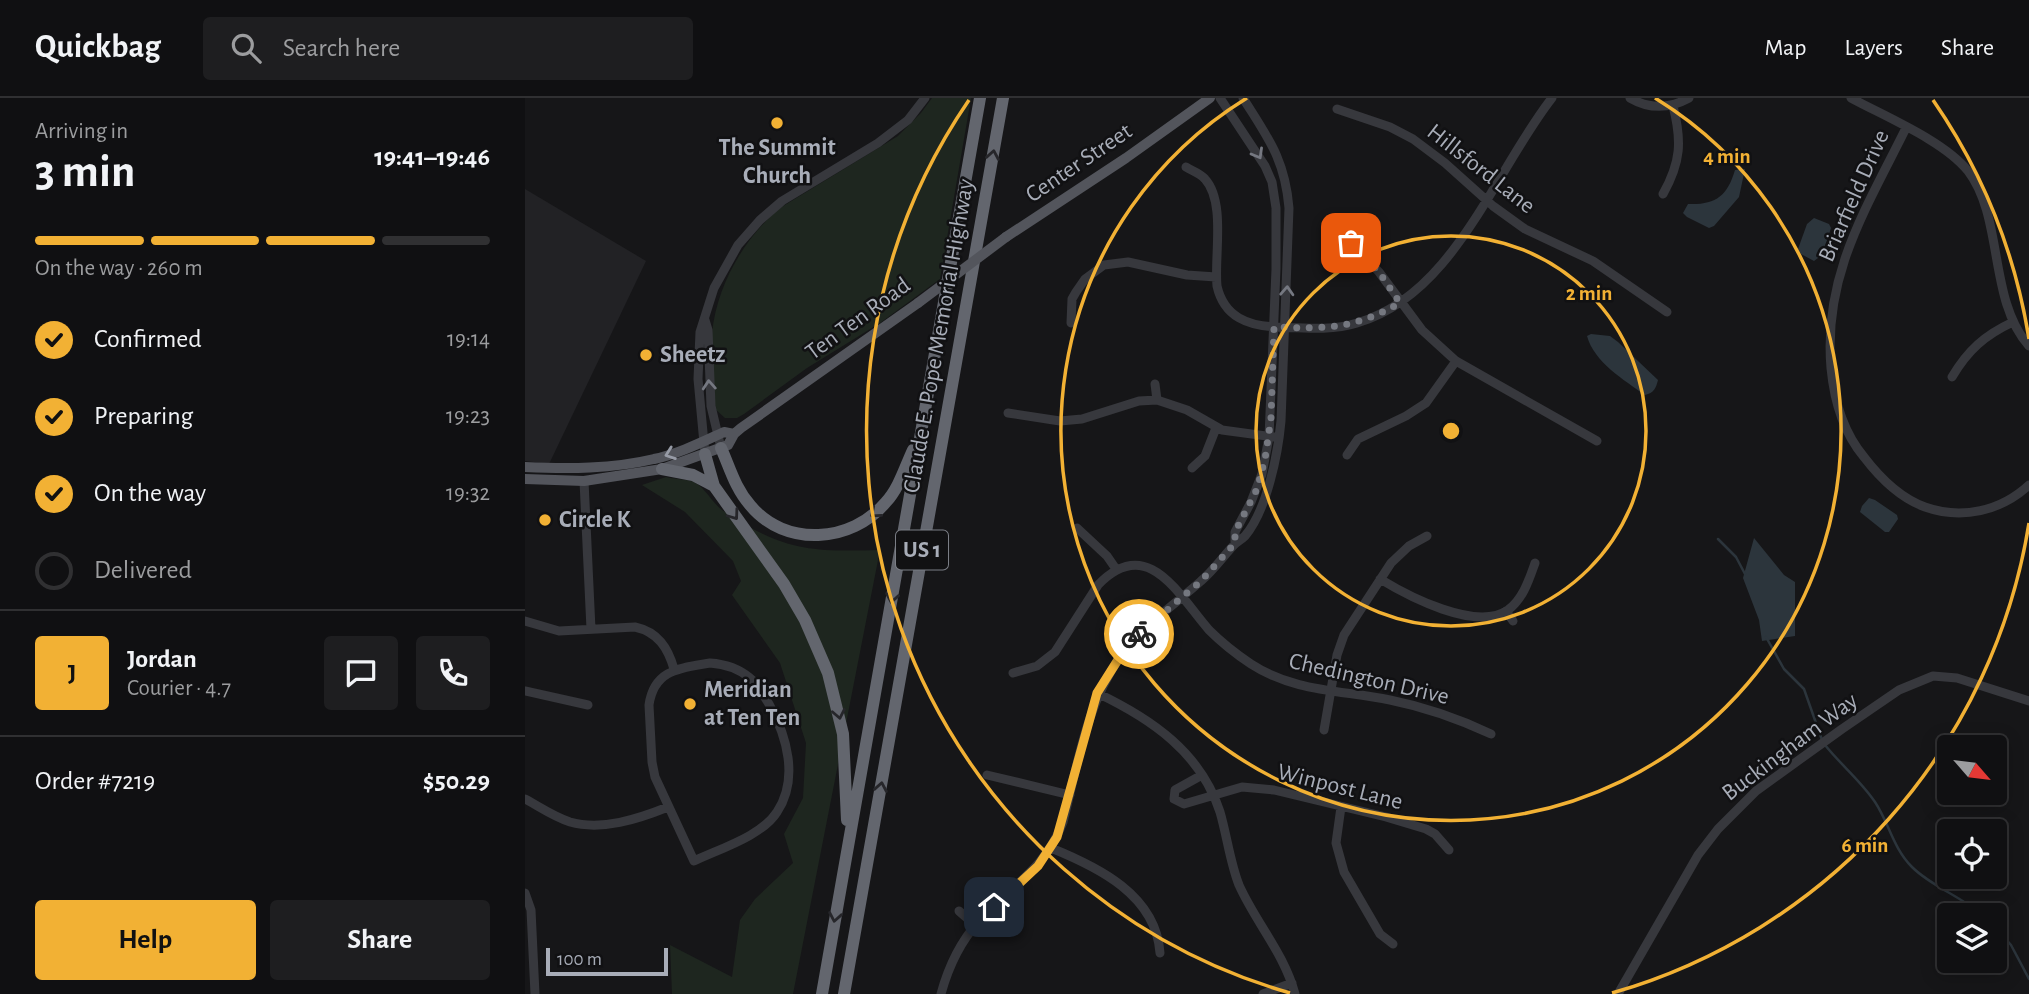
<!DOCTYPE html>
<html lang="en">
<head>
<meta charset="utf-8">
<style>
	:root { --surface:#101012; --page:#1e1e20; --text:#f1f3f6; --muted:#9c9d9f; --line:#303032; --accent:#f2b134 }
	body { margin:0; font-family:"Alegreya Sans",sans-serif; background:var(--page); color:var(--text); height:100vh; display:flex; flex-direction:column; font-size:26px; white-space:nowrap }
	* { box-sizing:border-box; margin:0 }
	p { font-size:23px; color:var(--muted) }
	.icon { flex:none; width:38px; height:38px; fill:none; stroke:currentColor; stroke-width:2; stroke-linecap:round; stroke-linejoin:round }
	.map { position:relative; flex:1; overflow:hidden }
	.details { display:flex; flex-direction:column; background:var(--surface); width:525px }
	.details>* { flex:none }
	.needle { width:46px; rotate:118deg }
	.buttons { position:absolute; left:1412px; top:637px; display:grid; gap:14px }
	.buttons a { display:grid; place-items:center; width:70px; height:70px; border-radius:7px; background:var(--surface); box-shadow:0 4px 18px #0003,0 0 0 2px var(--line); font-size:35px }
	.scale { position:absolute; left:21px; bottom:18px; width:122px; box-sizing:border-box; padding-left:7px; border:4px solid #a8adb8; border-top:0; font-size:19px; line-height:24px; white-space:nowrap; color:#a8adb8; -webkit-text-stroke:5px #111113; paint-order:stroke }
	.pin { position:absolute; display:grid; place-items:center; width:60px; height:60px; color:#fff; margin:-30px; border-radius:14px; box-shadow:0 4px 10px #0006 }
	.courier { position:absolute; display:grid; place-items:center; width:70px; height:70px; margin:-35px; border:5px solid #f2b134; border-radius:50%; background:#fff; color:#222; box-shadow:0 2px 9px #0007 }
	.overview em { font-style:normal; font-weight:600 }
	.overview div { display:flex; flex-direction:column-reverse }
	.overview { display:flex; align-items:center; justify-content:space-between; height:119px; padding:0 35px }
	h1 { font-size:46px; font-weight:600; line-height:52px }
	.bar { display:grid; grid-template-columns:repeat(4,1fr); gap:10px 7px; align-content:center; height:84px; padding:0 35px }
	.bar i { height:9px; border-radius:5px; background:var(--line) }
	.bar .current { background:var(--accent) }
	.bar p { grid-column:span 4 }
	.line { display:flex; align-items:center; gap:18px; padding:0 35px; border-top:2px solid var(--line) }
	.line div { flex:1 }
	.round { display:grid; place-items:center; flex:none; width:74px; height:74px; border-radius:7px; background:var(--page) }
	ol { padding:0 35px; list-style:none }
	li { display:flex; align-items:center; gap:21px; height:77px }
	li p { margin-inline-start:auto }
	li .icon { padding:7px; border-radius:50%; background:var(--accent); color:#111; stroke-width:4 }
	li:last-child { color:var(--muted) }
	li i { width:38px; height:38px; border:4px solid var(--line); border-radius:50% }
	.cta { display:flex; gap:14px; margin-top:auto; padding:14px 35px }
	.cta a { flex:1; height:80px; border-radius:7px; background:var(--accent); color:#111; font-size:28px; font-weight:600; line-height:80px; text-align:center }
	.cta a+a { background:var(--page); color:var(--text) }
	header { display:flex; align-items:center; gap:42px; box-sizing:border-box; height:98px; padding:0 35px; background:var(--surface); border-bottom:2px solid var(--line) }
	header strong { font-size:33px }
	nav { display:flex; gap:38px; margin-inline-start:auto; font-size:24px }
	.search { width:490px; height:63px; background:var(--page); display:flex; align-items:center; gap:18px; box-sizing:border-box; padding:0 24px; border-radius:7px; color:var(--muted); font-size:26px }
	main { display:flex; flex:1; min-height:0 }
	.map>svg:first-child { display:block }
	.built { fill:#222225 }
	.green { fill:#1e261f }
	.water { fill:#2c353c }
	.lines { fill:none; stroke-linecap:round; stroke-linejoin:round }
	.stream { stroke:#2c353c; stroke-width:2.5 }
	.minor { stroke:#37383d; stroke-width:9 }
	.major { stroke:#53555c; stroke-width:10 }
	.highway { stroke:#63666e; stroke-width:12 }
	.major-bridge { stroke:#53555c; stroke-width:10 }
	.oneway { stroke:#757881 }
	.oneway2 { stroke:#26262a }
	.oneway3 { stroke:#979ba6 }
	.done { stroke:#757880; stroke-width:7; stroke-dasharray:0 12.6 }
	.route { stroke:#f2b134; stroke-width:9 }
	.ring { fill:none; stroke:#f2b134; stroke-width:3.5 }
	.poi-dot { fill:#f2b134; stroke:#111113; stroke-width:2.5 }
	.labels { text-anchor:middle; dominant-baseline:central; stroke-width:5; stroke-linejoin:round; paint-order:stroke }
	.shield { fill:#111113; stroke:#7b7e86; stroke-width:2 }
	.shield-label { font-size:23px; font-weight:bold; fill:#a8adb8 }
	.poi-label { font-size:24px; font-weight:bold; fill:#a8adb8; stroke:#111113; text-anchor:start }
	.street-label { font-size:24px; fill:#a8adb8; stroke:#111113 }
	.centre { fill:#f2b134; stroke:#111113; stroke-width:3.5 }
	.ring-label { font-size:21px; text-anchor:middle; font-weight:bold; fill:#f2b134; stroke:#111113; stroke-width:5; stroke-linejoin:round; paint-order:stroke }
</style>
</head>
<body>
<header>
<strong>Quickbag</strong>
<div class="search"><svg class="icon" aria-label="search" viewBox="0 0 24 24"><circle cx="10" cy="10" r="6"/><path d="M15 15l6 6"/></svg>Search here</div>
<nav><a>Map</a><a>Layers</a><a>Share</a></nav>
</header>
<main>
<section class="details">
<div class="overview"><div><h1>3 min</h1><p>Arriving in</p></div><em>19:41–19:46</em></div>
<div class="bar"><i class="current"></i><i class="current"></i><i class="current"></i><i></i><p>On the way · 260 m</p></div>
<ol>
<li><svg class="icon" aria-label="check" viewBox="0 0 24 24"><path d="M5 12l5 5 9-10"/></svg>Confirmed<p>19:14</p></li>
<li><svg class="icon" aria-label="check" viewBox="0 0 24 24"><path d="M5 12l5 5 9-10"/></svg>Preparing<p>19:23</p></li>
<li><svg class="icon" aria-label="check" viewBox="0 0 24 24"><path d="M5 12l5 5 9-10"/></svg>On the way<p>19:32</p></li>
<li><i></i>Delivered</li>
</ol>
<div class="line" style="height:126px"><b class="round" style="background:var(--accent);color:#111">J</b><div><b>Jordan</b><p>Courier · 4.7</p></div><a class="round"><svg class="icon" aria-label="chat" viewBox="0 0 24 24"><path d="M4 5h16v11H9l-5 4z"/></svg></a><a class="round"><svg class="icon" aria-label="phone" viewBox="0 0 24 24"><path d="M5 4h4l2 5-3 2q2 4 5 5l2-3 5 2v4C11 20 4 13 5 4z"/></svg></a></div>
<div class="line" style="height:91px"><div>Order #7219</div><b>$50.29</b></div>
<div class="cta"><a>Help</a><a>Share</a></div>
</section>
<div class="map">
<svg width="1504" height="896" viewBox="0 0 1504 896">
	<rect width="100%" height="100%" fill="#161618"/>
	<path class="built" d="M0,91l121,72 -97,203 -24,-3z"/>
	<path class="green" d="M407,0h39l-31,181 -60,44 -73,45 -63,46 -7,4h-12l-10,-9c-1,-25 -5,-51 -3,-76 5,-48 32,-95 68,-125l118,-72 23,-23z
		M141,379c8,2 20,2 28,5 12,6 19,23 31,30 59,39 87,40 155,38l-87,444h-121l-2,-49 62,32 8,-57 15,-21 38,-36 -9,-29 19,-36 3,-55 -26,-80 -48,-68 9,-14 -8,-20 -48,-49 -43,-27z"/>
	<path class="water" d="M1220,71l-6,28 -25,29 -5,2 -22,-11 -4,-4 5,-9c27,1 39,-7 47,-34z
		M1289,120l15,6 2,4 -9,27 -8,6 -13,-7 -3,-5 9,-25z
		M1066,236l19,2 8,6 40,38c-2,8 -4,13 -13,15 -21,-15 -51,-33 -58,-59z
		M1344,400l6,2 22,15 1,4 -9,13h-4l-25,-20 2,-6z
		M1229,440l30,37 11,7v54l-33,5 -3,-21 -16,-42z"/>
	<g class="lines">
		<path class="stream" d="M1193,441l18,18 9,17
			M1241,539l18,32 20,20 18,51
			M1300,647c16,20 36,36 50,57 14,21 18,46 37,65 20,20 49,29 70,48
			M1470,829l16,18 18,34"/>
		<path class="minor" d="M695,0l45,68 7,16 4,26v61l-7,168 -7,37 -11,28 -16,30v11
			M1105,0c19,11 39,11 59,0
			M1326,0c35,19 93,43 117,73 36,47 20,129 61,175
			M812,11l53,18 23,12 32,24 48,43 32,23 68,32 74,51
			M1381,30c-40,81 -83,147 -75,240 3,32 12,64 33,89 16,21 36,41 61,50 37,13 76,4 104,-22
			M661,69c6,4 14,6 19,12 21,23 9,78 12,107 7,31 31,40 60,41 26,1 55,4 80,-4 97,-28 137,-151 195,-225
			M1138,96c18,-32 19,-53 10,-88
			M826,144l28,30 43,58 34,31 141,80
			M180,222l3,10 3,76 10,42
			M546,225l1,-24 4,-7 9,-13 19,-14 24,-3 59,13 29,2
			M1427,279c16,-27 33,-42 61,-55
			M630,286l2,16
			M483,315l52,8 22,-2 57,-18 18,-1 30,10 35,20 52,7
			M180,356l-7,-75 2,-47 14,-44 24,-43 22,-25 22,-19 96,-58 30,-23 17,-22
			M822,357l11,-16 48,-23 20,-13 30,-42
			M667,370l13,-12 11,-28
			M59,383l7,148
			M552,430l30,28 9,13
			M855,481c28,17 96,53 128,31 15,-11 21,-30 27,-47
			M981,513l7,10
			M0,523l34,10 76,-4c23,5 33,21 39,42
			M185,565c15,1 28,5 40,15 9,7 13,17 19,26 18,32 30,75 8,108 -15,24 -58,37 -83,49l-39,-84 -3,-15 -3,-57c5,-36 32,-37 61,-42z
			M488,575l24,-7 18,-14 43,-67c50,-52 81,11 111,45 13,13 27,24 42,34 43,28 90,26 139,36 35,7 69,19 101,34
			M0,593l63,14
			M572,595c55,26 104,60 123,119 7,24 10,50 19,73 17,38 45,68 56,109
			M799,632l13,-75 7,-20 47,-72 18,-17 18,-10
			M462,677l83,20
			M677,677l-27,15 -1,9 10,5 58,-17 32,3 112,27 40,12 9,5 14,16
			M0,701c15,8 29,18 45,23 32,9 68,-3 98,-15
			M816,709l-5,36 8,29 36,62 13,10
			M526,750c47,19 105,47 109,105
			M0,795l6,17 4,84
			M434,813l16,14
			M416,896c7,-26 20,-53 38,-73 32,-36 65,-50 84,-99 15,-58 22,-114 57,-165 21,-30 53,-51 81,-76 12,-10 21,-23 32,-35 3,-4 8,-6 12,-10 22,-26 33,-82 36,-115l8,-213c-4,-49 -21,-70 -46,-110
			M738,896l29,-11
			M1093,896l80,-139 20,-26 38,-38 86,-62 57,-39 34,-14 24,2 72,23"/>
		<path class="major" d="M481,139l120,-79 84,-60
			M0,369c43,2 87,2 129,-8 24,-5 48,-17 70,-27l10,2
			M0,381l59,2 78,-12 66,-24 6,-11 7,-6 177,-125"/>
		<path class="highway" d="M196,350c9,20 14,40 29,57 35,43 102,38 136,-3 13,-14 19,-35 27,-52
			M180,356l9,32 70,98 21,36 23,53 15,61 4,86
			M137,371l31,6 21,11
			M297,896l158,-896
			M319,896l159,-896"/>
		<path class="major-bridge" d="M393,205l88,-66"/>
	</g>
	<defs><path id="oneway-chevron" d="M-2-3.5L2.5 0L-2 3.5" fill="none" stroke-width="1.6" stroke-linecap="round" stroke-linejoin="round" transform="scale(1.75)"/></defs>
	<g class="oneway">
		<use href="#oneway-chevron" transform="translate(733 56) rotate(60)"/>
		<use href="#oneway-chevron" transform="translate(762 193) rotate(-87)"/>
		<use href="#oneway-chevron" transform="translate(184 287) rotate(-94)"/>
	</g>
	<g class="oneway2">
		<use href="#oneway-chevron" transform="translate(468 57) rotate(-80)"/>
		<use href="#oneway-chevron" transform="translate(350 415) rotate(140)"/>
		<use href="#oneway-chevron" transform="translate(209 417) rotate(54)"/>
		<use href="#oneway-chevron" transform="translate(367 500) rotate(100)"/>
		<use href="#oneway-chevron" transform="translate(314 616) rotate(79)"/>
		<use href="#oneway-chevron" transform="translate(356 689) rotate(-80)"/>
		<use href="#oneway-chevron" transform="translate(310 819) rotate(100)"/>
	</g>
	<use class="oneway3" href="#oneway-chevron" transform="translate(145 356) rotate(160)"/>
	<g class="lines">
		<path class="done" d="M614,536l62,-53 34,-38v-11l22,-43 8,-30 6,-41 3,-91c52,2 80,2 126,-24l-21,-31 -28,-29"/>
		<path class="route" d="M469,809l44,-41 19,-29 40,-144 24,-38 18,-21"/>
	</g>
	<g class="ring">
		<circle cx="926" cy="333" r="195"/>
		<path d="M1130 0A390 390 0 1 1 722 0"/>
		<path d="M1504 425A585 585 0 0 1 1087 895M765 895A585 585 0 0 1 444 2M1408 2A585 585 0 0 1 1504 241"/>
	</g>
	<g class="poi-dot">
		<circle cx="252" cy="25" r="7"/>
		<circle cx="121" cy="257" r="7"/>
		<circle cx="20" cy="422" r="7"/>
		<circle cx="165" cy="606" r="7"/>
	</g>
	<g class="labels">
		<rect class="shield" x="371" y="432.5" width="52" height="39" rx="5"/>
		<g class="shield-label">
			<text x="397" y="452">US 1</text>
		</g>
		<g class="poi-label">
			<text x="252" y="50" text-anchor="middle">The Summit<tspan x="252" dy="28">Church</tspan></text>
			<text x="135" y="257">Sheetz</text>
			<text x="34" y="422">Circle K</text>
			<text x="179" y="592">Meridian<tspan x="179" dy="28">at Ten Ten</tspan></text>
		</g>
		<g class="street-label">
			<text transform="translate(554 65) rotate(-34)">Center Street</text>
			<text transform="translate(956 71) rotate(38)">Hillsford Lane</text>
			<text transform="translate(1329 98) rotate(-66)">Briarfield Drive</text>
			<text transform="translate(333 221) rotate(-36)">Ten Ten Road</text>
			<text transform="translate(414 238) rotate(-80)">Claude E. Pope Memorial Highway</text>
			<text transform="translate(844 581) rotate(13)">Chedington Drive</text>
			<text transform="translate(1265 649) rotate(-37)">Buckingham Way</text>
			<text transform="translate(815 689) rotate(14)">Winpost Lane</text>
		</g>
	</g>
	<circle cx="926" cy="333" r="10" class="centre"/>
	<g class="ring-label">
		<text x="1202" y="65">4 min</text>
		<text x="1064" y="202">2 min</text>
		<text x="1340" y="754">6 min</text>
	</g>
</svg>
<div class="buttons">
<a><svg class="needle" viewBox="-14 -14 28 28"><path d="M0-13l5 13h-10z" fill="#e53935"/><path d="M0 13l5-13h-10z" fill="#9c9d9f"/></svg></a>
<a><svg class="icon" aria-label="locate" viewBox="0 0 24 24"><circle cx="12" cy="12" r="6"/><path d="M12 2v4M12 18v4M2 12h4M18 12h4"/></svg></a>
<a><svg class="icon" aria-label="layers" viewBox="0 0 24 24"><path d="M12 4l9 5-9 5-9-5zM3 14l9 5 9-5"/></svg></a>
</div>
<div class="scale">100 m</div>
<div class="pin" style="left:826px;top:145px;background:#ea580c"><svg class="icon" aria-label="bag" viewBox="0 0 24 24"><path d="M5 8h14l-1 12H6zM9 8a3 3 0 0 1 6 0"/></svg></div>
<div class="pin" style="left:469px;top:809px;background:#1f2937"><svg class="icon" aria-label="home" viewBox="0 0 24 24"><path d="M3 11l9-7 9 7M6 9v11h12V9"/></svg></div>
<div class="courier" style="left:614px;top:536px"><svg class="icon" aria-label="bike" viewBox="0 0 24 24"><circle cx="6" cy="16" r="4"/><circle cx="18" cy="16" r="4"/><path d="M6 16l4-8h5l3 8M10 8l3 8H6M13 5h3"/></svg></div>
</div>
</main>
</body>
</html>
